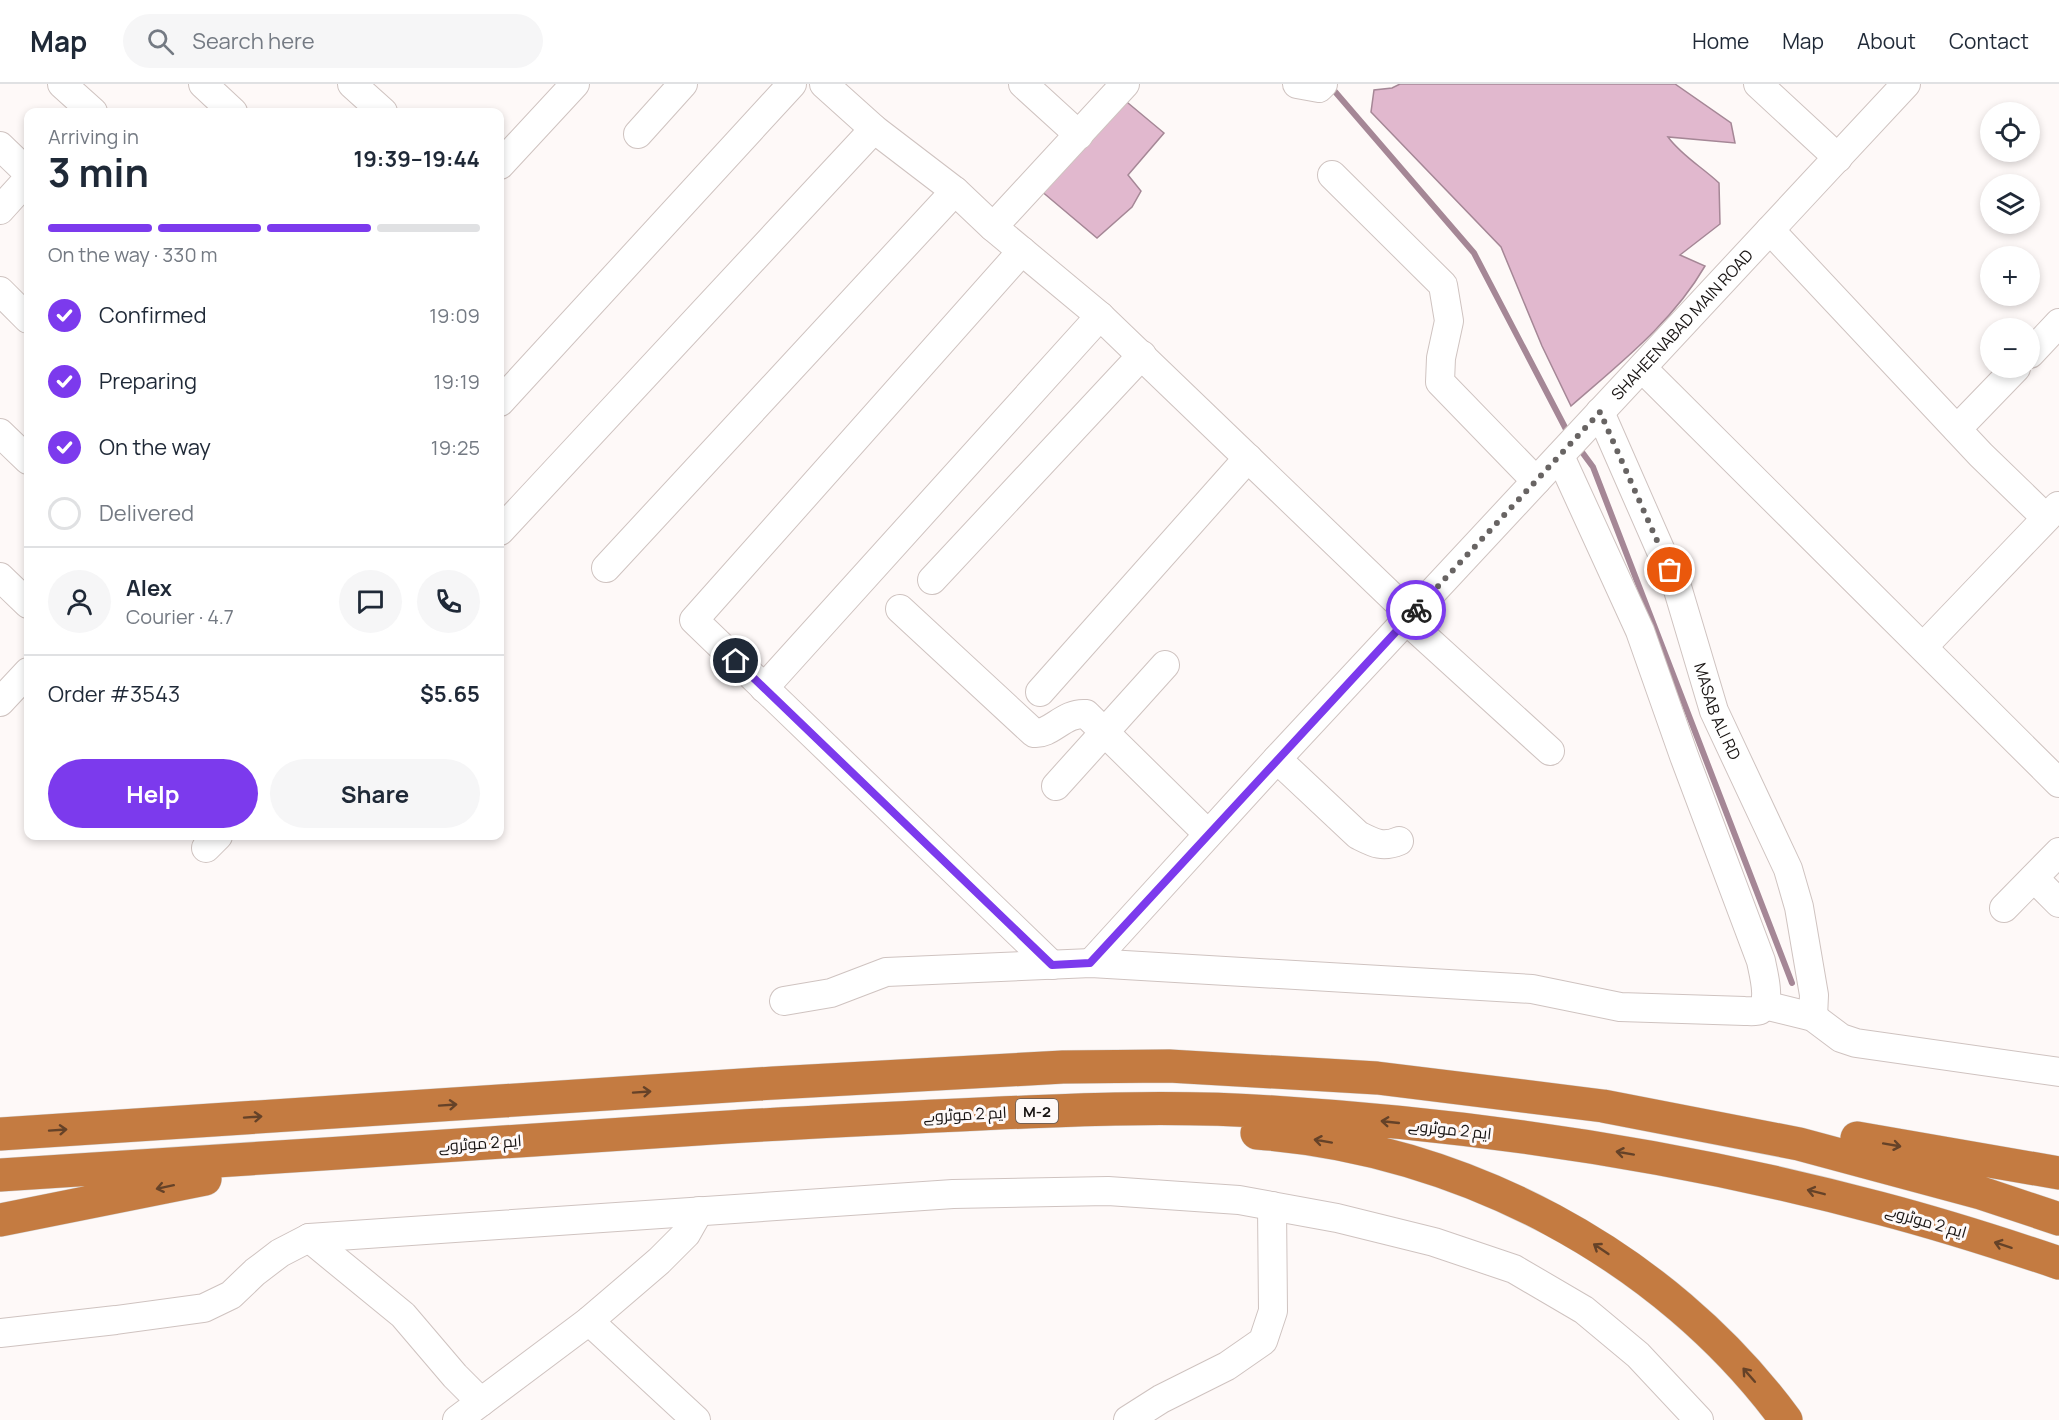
<!DOCTYPE html>
<html lang="en">
<head>
<meta charset="utf-8">
<style>
	:root { --surface:#fff; --page:#f6f6f7; --text:#1f2937; --muted:#747a83; --line:#e0e1e3; --accent:#7c3aed }
	body { margin:0; font-family:Manrope,Cairo,sans-serif; background:var(--page); color:var(--text); height:100vh; display:flex; flex-direction:column; font-size:22px; white-space:nowrap }
	* { box-sizing:border-box; margin:0 }
	p { font-size:20px; color:var(--muted) }
	.icon { flex:none; width:33px; height:33px; fill:none; stroke:currentColor; stroke-width:2; stroke-linecap:round; stroke-linejoin:round }
	.map { position:relative; flex:1; overflow:hidden }
	.drawer { position:absolute; left:24px; top:24px; width:480px; height:732px; display:flex; flex-direction:column; background:var(--surface); border-radius:12px; box-shadow:0 3px 9px #0003 }
	.drawer>* { flex:none }
	.tools { position:absolute; left:1980px; top:18px; display:grid; gap:12px }
	.tools a { display:grid; place-items:center; width:60px; height:60px; border-radius:50%; background:var(--surface); box-shadow:0 3px 9px #0003; font-size:30px }
	.pin { position:absolute; display:grid; place-items:center; width:51px; height:51px; color:#fff; margin:-26px; border:3px solid #fff; border-radius:50%; box-shadow:0 2px 6px #0007 }
	.courier { position:absolute; display:grid; place-items:center; width:60px; height:60px; margin:-30px; border:4px solid #7c3aed; border-radius:50%; background:#fff; color:#222; box-shadow:0 2px 8px #0007 }
	.headline em { font-style:normal; font-weight:700 }
	.headline div { display:flex; flex-direction:column-reverse }
	.headline { display:flex; align-items:center; justify-content:space-between; height:102px; padding:0 24px }
	h1 { font-size:39px; font-weight:700; line-height:45px }
	.bar { display:grid; grid-template-columns:repeat(4,1fr); gap:9px 6px; align-content:center; height:72px; padding:0 24px }
	.bar i { height:8px; border-radius:4px; background:var(--line) }
	.bar .on { background:var(--accent) }
	.bar p { grid-column:span 4 }
	.line { display:flex; align-items:center; gap:15px; padding:0 24px; border-top:2px solid var(--line) }
	.line div { flex:1 }
	.round { display:grid; place-items:center; flex:none; width:63px; height:63px; border-radius:32px; background:var(--page) }
	ol { padding:0 24px; list-style:none }
	li { display:flex; align-items:center; gap:18px; height:66px }
	li p { margin-inline-start:auto }
	li .icon { padding:6px; border-radius:50%; background:var(--accent); color:#fff; stroke-width:4 }
	li:last-child { color:var(--muted) }
	li i { width:33px; height:33px; border:3px solid var(--line); border-radius:50% }
	.primary-button { display:flex; gap:12px; margin-top:auto; padding:12px 24px }
	.primary-button a { flex:1; height:69px; border-radius:36px; background:var(--accent); color:#fff; font-size:24px; font-weight:700; line-height:69px; text-align:center }
	.primary-button a+a { background:var(--page); color:var(--text) }
	header { display:flex; align-items:center; gap:36px; box-sizing:border-box; height:84px; padding:0 30px; background:var(--surface); border-bottom:2px solid var(--line) }
	header strong { font-size:28px }
	nav { display:flex; gap:33px; margin-inline-start:auto; font-size:21px }
	.search { width:420px; height:54px; background:var(--page); display:flex; align-items:center; gap:15px; box-sizing:border-box; padding:0 21px; border-radius:33px; color:var(--muted); font-size:22px }
	.map>svg:first-child { display:block }
	.water { fill:#e1b8ce; stroke:#a58796; stroke-width:1.5 }
	.lines { fill:none; stroke-linecap:round; stroke-linejoin:round }
	.stream { stroke:#a58796; stroke-width:6 }
	.minor-casing { stroke:#cfc3c0; stroke-width:30 }
	.highway-casing { stroke:#d5d5d5; stroke-width:34 }
	.minor { stroke:#fff; stroke-width:28 }
	.highway { stroke:#c47b41; stroke-width:33 }
	.oneway { stroke:#654228 }
	.done { stroke:#686463; stroke-width:6; stroke-dasharray:0 10.8 }
	.route { stroke:#7c3aed; stroke-width:8 }
	.labels { text-anchor:middle; dominant-baseline:central; stroke-width:6; stroke-linejoin:round; paint-order:stroke }
	.shield { fill:#fef9f8; stroke:#5d5958; stroke-width:1.5 }
	.shield-label { font-size:15px; font-weight:bold; fill:#181413 }
	.street-label { font-size:16px; fill:#181413; stroke:#fef9f8 }
</style>
</head>
<body>
<header>
<strong>Map</strong>
<div class="search"><svg class="icon" aria-label="search" viewBox="0 0 24 24"><circle cx="10" cy="10" r="6"/><path d="M15 15l6 6"/></svg>Search here</div>
<nav><a>Home</a><a>Map</a><a>About</a><a>Contact</a></nav>
</header>
<div class="map">
<svg width="2059" height="1336" viewBox="0 0 2059 1336">
	<rect width="100%" height="100%" fill="#fef9f8"/>
	<path class="water" d="M1400,0h275l56,39 4,20 -67,-6c14,19 34,30 51,46l1,41 -40,31 25,11c-33,57 -85,97 -134,140l-29,-60 -41,-99 -130,-135 3,-22 18,-2z
		M1122,14l42,35 -36,42 13,16 -9,16 -35,31 -57,-48z"/>
	<g class="lines">
		<path class="stream" d="M1331,3l143,166 95,182
			M1579,364l14,19 199,516"/>
		<defs>
			<g id="minor">
				<path d="M62,0l31,28"/>
				<path d="M203,0l30,28"/>
				<path d="M352,0l31,28"/>
				<path d="M824,0l50,45 81,62 38,36 107,89 311,299"/>
				<path d="M1023,0l56,51"/>
				<path d="M1297,0l22,4 4,-4"/>
				<path d="M1758,0l80,74"/>
				<path d="M638,50l45,-50"/>
				<path d="M0,62l28,27"/>
				<path d="M500,81l75,-81"/>
				<path d="M1332,91l111,110 6,36 -8,37 -1,24 96,99"/>
				<path d="M0,126l28,-31"/>
				<path d="M993,143l132,-143"/>
				<path d="M1770,146l211,225 65,63"/>
				<path d="M1022,167l-328,369 358,345"/>
				<path d="M0,207l28,28"/>
				<path d="M2030,270l29,-31"/>
				<path d="M1642,284l417,415"/>
				<path d="M500,318l292,-318"/>
				<path id="s1" d="M1600,328l78,178 36,121 74,158 11,38 15,88 -1,22"/>
				<path d="M1957,345l59,-61"/>
				<path d="M0,349l28,27"/>
				<path d="M500,447l374,-402"/>
				<path d="M606,484l349,-377"/>
				<path d="M0,493l28,27"/>
				<path d="M932,496l210,-225"/>
				<path d="M900,525l134,124c17,2 30,-21 52,-19l122,120"/>
				<path d="M1406,536l144,131"/>
				<path d="M1923,563l135,-141"/>
				<path d="M764,604l336,-372"/>
				<path d="M1040,608l208,-234"/>
				<path d="M0,618l28,-30"/>
				<path d="M1277,675l81,76c16,8 24,13 41,6"/>
				<path d="M1056,702l109,-121"/>
				<path d="M206,764l12,-12"/>
				<path d="M2034,794l25,25"/>
				<path d="M2004,824l55,-56"/>
				<path id="s2" d="M1091,879l186,-204 629,-675"/>
				<path d="M784,917l47,-8 55,-21 205,-9 441,26 88,18 125,4c4,0 11,1 15,-1 12,-7 3,-38 1,-49l-77,-205 -44,-125 -80,-175"/>
				<path d="M1764,921l49,12 28,21 15,5 203,29"/>
				<path d="M309,1154l94,77 52,61 26,26"/>
				<path d="M589,1237l107,99"/>
				<path d="M0,1249l116,-13 88,-12 27,-13 24,-23 25,-19 29,-15 644,-44 155,-3 131,9 98,18 97,24 80,27 70,41 54,45 61,65"/>
				<path d="M457,1336l132,-99 70,-60 27,-27 13,-23"/>
				<path d="M1128,1336l33,-21 66,-33 36,-25 10,-30 -1,-105"/>
			</g>
			<path id="highway" d="M1257,1049c204,15 407,121 529,287
				M0,1050l774,-51 289,-16 106,-1 208,12 226,28 196,38 182,49 78,26
				M1857,1054l202,35
				M0,1091c233,-15 465,-30 698,-46 87,-6 174,-10 261,-14 104,-5 209,-10 313,-3 205,13 409,43 607,96 61,16 121,35 180,55
				M0,1136l205,-41"/>
		</defs>
		<use href="#minor" class="minor-casing"/>
		<use href="#highway" class="highway-casing"/>
		<use href="#minor" class="minor"/>
		<use href="#highway" class="highway"/>
	</g>
	<defs><path id="oneway-shaft" d="M-6 0H5M1.5-3L5.5 0L1.5 3" fill="none" stroke-width="1.6" stroke-linecap="round" stroke-linejoin="round" transform="scale(1.5)"/></defs>
	<g class="oneway">
		<use href="#oneway-shaft" transform="translate(642 1008) rotate(-4)"/>
		<use href="#oneway-shaft" transform="translate(448 1021) rotate(-4)"/>
		<use href="#oneway-shaft" transform="translate(253 1033) rotate(-4)"/>
		<use href="#oneway-shaft" transform="translate(1390 1038) rotate(-174)"/>
		<use href="#oneway-shaft" transform="translate(58 1046) rotate(-4)"/>
		<use href="#oneway-shaft" transform="translate(1323 1057) rotate(-170)"/>
		<use href="#oneway-shaft" transform="translate(1892 1061) rotate(10)"/>
		<use href="#oneway-shaft" transform="translate(1625 1069) rotate(-170)"/>
		<use href="#oneway-shaft" transform="translate(165 1103) rotate(168)"/>
		<use href="#oneway-shaft" transform="translate(1816 1108) rotate(-166)"/>
		<use href="#oneway-shaft" transform="translate(2003 1161) rotate(-162)"/>
		<use href="#oneway-shaft" transform="translate(1601 1165) rotate(-146)"/>
		<use href="#oneway-shaft" transform="translate(1749 1291) rotate(-131)"/>
	</g>
	<g class="lines">
		<path class="done" d="M1416,526l184,-198 70,158"/>
		<path class="route" d="M736,577l316,304 38,-2 326,-353"/>
	</g>
	<g class="labels">
		<rect class="shield" x="1016" y="1015" width="42" height="24" rx="4.5"/>
		<g class="shield-label">
			<text x="1037" y="1027">M-2</text>
		</g>
		<g class="street-label">
			<text stroke="none"><textPath href="#s2" startOffset="870">SHAHEENABAD MAIN ROAD</textPath></text>
			<text stroke="none"><textPath href="#s1" startOffset="322">MASAB ALI RD</textPath></text>
			<text transform="translate(965 1030) rotate(-3)">ایم 2 موٹروے</text>
			<text transform="translate(1450 1045) rotate(6)">ایم 2 موٹروے</text>
			<text transform="translate(480 1059) rotate(-4)">ایم 2 موٹروے</text>
			<text transform="translate(1926 1137) rotate(16)">ایم 2 موٹروے</text>
		</g>
	</g>
</svg>
<div class="tools">
<a><svg class="icon" aria-label="locate" viewBox="0 0 24 24"><circle cx="12" cy="12" r="6"/><path d="M12 2v4M12 18v4M2 12h4M18 12h4"/></svg></a>
<a><svg class="icon" aria-label="layers" viewBox="0 0 24 24"><path d="M12 4l9 5-9 5-9-5zM3 14l9 5 9-5"/></svg></a>
<a>+</a>
<a>−</a>
</div>
<div class="pin" style="left:1670px;top:486px;background:#ea580c"><svg class="icon" aria-label="bag" viewBox="0 0 24 24"><path d="M5 8h14l-1 12H6zM9 8a3 3 0 0 1 6 0"/></svg></div>
<div class="pin" style="left:736px;top:577px;background:#1f2937"><svg class="icon" aria-label="home" viewBox="0 0 24 24"><path d="M3 11l9-7 9 7M6 9v11h12V9"/></svg></div>
<div class="courier" style="left:1416px;top:526px"><svg class="icon" aria-label="bike" viewBox="0 0 24 24"><circle cx="6" cy="16" r="4"/><circle cx="18" cy="16" r="4"/><path d="M6 16l4-8h5l3 8M10 8l3 8H6M13 5h3"/></svg></div>
<section class="drawer">
<div class="headline"><div><h1>3 min</h1><p>Arriving in</p></div><em>19:39–19:44</em></div>
<div class="bar"><i class="on"></i><i class="on"></i><i class="on"></i><i></i><p>On the way · 330 m</p></div>
<ol>
<li><svg class="icon" aria-label="check" viewBox="0 0 24 24"><path d="M5 12l5 5 9-10"/></svg>Confirmed<p>19:09</p></li>
<li><svg class="icon" aria-label="check" viewBox="0 0 24 24"><path d="M5 12l5 5 9-10"/></svg>Preparing<p>19:19</p></li>
<li><svg class="icon" aria-label="check" viewBox="0 0 24 24"><path d="M5 12l5 5 9-10"/></svg>On the way<p>19:25</p></li>
<li><i></i>Delivered</li>
</ol>
<div class="line" style="height:108px"><a class="round"><svg class="icon" aria-label="person" viewBox="0 0 24 24"><circle cx="12" cy="8" r="4"/><path d="M4 21q1-7 8-7t8 7"/></svg></a><div><b>Alex</b><p>Courier · 4.7</p></div><a class="round"><svg class="icon" aria-label="chat" viewBox="0 0 24 24"><path d="M4 5h16v11H9l-5 4z"/></svg></a><a class="round"><svg class="icon" aria-label="phone" viewBox="0 0 24 24"><path d="M5 4h4l2 5-3 2q2 4 5 5l2-3 5 2v4C11 20 4 13 5 4z"/></svg></a></div>
<div class="line" style="height:78px"><div>Order #3543</div><b>$5.65</b></div>
<div class="primary-button"><a>Help</a><a>Share</a></div>
</section>
</div>
</body>
</html>
